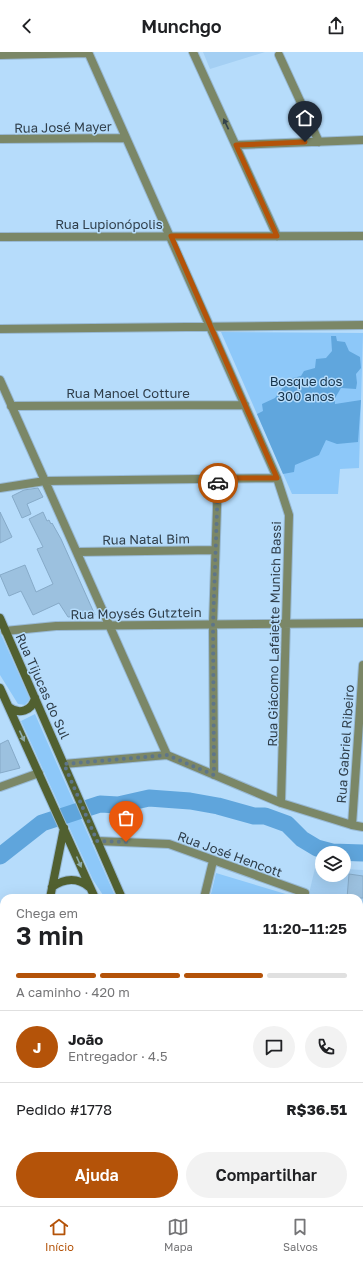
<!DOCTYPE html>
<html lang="pt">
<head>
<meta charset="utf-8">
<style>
	:root { --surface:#fff; --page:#f2f2f2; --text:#202124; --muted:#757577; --line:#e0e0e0; --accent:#b45309 }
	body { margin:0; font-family:"Golos Text",sans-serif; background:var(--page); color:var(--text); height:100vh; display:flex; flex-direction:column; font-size:15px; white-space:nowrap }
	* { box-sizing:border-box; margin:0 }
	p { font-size:13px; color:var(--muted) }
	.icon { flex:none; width:22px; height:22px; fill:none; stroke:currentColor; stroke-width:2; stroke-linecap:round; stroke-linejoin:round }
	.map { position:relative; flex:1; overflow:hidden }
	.sheet { position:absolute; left:0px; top:842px; width:363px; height:312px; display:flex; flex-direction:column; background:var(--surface); border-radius:12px 12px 0 0; box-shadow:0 4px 16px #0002 }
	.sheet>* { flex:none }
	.controls { position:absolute; left:315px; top:794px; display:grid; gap:8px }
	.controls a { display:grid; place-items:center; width:36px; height:36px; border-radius:50%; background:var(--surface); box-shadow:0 4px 16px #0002; font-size:20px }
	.pin { position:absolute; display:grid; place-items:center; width:34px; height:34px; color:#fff; margin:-41px -17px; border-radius:50% 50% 50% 0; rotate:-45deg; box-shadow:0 0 4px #0007 }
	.pin .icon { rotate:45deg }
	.courier { position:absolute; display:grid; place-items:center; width:40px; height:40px; margin:-20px; border:3px solid #b45309; border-radius:50%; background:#fff; color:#222; box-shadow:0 1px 5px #0007 }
	.overview em { font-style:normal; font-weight:600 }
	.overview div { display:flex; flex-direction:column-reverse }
	.overview { display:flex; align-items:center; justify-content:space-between; height:68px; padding:0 16px }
	h1 { font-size:26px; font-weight:600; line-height:30px }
	.bar { display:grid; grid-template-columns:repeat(4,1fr); gap:6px 4px; align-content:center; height:48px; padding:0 16px }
	.bar i { height:5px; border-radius:3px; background:var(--line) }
	.bar .selected { background:var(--accent) }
	.bar p { grid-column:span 4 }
	.line { display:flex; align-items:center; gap:10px; padding:0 16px; border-top:1px solid var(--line) }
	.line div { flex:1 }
	.round { display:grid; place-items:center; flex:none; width:42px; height:42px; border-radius:21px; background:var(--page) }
	.button { display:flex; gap:8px; margin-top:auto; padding:8px 16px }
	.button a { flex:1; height:46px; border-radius:24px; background:var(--accent); color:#fff; font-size:16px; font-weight:600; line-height:46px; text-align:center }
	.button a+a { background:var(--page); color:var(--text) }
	header { display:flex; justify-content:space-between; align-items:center; height:52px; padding:0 16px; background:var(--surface); font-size:18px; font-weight:600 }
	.menu { display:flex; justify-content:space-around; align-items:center; height:56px; border-top:1px solid var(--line); background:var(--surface); font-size:11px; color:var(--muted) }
	.menu a { display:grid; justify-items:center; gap:2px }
	.menu .selected { color:var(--accent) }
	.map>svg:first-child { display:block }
	.built { fill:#a4cff3 }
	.green { fill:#8dc8f9 }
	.forest { fill:#60a6dd }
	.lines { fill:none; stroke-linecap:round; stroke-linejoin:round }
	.river { stroke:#5fa5dc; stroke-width:17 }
	.building { fill:#9cc1df; stroke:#86aac8 }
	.minor-casing { stroke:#98b9d4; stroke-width:10 }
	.tertiary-casing { stroke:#98b9d4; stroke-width:10 }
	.secondary-casing { stroke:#98b9d4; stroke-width:10 }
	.minor { stroke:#7b8767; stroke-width:8 }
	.tertiary { stroke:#7b8767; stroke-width:8 }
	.secondary { stroke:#516030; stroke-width:8 }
	.oneway { fill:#33424b }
	.oneway2 { fill:#8eaaaa }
	.done { stroke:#5e7588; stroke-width:4; stroke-dasharray:0 7.2 }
	.route { stroke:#b45309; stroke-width:5 }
	.labels { text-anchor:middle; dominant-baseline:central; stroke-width:3; stroke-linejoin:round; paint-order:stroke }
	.street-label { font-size:13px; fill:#2f3e4a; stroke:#b6dcfb }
	.park-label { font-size:13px; fill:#15334b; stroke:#b6dcfb }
</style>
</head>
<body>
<header><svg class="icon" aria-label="back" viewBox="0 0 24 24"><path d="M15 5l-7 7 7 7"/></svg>Munchgo<svg class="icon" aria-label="share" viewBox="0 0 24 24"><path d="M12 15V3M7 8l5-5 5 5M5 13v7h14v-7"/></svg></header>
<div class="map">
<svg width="363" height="1154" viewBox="0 0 363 1154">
	<rect width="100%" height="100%" fill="#b6dcfb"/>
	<path class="built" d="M203,0h62l-55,17z
		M315,816h7v7h22v-6l19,1v187l-4,19v-178h-51z"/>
	<path class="green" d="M221,280l142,1 -4,135 -19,1 -2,25h-46z
		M0,580l30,67 -5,6 -7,-1 -18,-29z
		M35,662l81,184h-11l-12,-18 -72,-159z
		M216,821l83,25h-89z"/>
	<path class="forest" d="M331,284h5l1,5 8,1 4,9 11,6 1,11 -5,6 1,9 -1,6 -15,-1 -6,10v6l26,-4 -3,42 -21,2 -11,-4 -7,15 -24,10 -1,7 -11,2 -26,-60 6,-3 -1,-7 13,-6 14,-19 12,-3 3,-5 11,-3 1,-9 10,-1 6,-7z"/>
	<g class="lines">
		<path class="river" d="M0,804l42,-33 58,-19 18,1 31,-7 41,3 28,5 36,10h11l22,8 15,15 15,9 15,4 31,1"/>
	</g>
	<path class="building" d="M38,436l5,9 -16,7 4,10 -9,4 -10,-22 12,-6z
		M0,460l12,25 -12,6z
		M43,460l4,9 2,-1 2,4 1,-1 9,16 34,76 -27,2 -9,-14 -26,12 -12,-24 -12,5 -9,-21 25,-10 11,27 17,-8 -16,-35 6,-2 -14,-28z
		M8,688l12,28 -20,5v-29z
		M349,822l14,2v22h-16z"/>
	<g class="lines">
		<defs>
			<path id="minor" d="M88,0l189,426 12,37 -8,288
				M193,0l84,184
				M0,3l88,-2
				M279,3l40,87
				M0,87l126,-1
				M236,93l127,-5
				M0,277l363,-4
				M0,328l167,375
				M11,354l234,-1
				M0,436l45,-7 232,-3
				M77,500l138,-2
				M5,579l51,-5 307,-3
				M64,712l103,-9 114,48 71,22 11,2
				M214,723l-1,-151 5,-146
				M0,735l39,-14
				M352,773l11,-160
				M97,789l72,3 136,49
				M204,846l9,-37
				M0,907l4,1
				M359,1068l4,-18
				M359,1079h4
				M92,1152l9,2
				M184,1154l1,-4"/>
			<path id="tertiary" d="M0,185l363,-1"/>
			<path id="secondary" d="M0,566l122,280
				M0,636l95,210
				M9,655c10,8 23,4 26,-9
				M52,835c13,-9 25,-10 37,0
				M50,846l14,-70
				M0,1064l4,-17
				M230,1150l2,4
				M257,1150l2,4"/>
		</defs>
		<use href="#minor" class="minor-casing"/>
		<use href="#tertiary" class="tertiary-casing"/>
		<use href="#secondary" class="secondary-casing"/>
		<use href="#minor" class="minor"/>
		<use href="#tertiary" class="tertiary"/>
		<use href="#secondary" class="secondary"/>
	</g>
	<defs><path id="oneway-solid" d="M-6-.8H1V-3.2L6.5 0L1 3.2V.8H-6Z"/></defs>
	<use class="oneway" href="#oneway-solid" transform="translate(226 72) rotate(-115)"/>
	<g class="oneway2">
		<use href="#oneway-solid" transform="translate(22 684) rotate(65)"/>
		<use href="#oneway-solid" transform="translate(79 810) rotate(66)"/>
	</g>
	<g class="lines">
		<path class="done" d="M126,790l-29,-1 -33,-77 103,-9 47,20 -1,-151 5,-141"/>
		<path class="route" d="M218,431v-5h59l-106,-242h106l-41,-91 69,-3"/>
	</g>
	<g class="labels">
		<g class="street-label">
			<text transform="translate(63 75) rotate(-1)">Rua José Mayer</text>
			<text x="109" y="172">Rua Lupionópolis</text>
			<text x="128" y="341">Rua Manoel Cotture</text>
			<text transform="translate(146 487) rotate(-1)">Rua Natal Bim</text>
			<text transform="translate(136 561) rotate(-1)">Rua Moysés Gutztein</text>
			<text transform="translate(274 582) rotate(-89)">Rua Giácomo Lafaiette Munich Bassi</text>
			<text transform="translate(43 634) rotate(66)">Rua Tijucas do Sul</text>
			<text transform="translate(345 692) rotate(-86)">Rua Gabriel Ribeiro</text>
			<text transform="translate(230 802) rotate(20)">Rua José Hencott</text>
		</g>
		<g class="park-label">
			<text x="306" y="329">Bosque dos<tspan x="306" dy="15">300 anos</tspan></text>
		</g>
	</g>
</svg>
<div class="controls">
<a><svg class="icon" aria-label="layers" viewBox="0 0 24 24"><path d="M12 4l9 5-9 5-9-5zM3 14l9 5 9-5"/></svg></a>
</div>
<div class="pin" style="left:126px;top:790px;background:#ea580c"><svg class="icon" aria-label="bag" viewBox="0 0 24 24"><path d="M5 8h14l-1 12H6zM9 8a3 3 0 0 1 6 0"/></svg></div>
<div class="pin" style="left:305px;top:90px;background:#1f2937"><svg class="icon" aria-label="home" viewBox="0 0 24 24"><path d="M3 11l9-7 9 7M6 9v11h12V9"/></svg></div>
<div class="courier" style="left:218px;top:431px"><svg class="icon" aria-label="car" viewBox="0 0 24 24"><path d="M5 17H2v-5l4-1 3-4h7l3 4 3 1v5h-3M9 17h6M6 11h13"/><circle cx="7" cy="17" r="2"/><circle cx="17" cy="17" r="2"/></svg></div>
<section class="sheet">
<div class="overview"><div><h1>3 min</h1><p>Chega em</p></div><em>11:20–11:25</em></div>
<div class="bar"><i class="selected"></i><i class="selected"></i><i class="selected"></i><i></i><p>A caminho · 420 m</p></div>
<div class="line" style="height:72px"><b class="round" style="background:var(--accent);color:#fff">J</b><div><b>João</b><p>Entregador · 4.5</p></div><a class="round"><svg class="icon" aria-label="chat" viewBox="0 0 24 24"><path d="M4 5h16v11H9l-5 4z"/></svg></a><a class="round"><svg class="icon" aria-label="phone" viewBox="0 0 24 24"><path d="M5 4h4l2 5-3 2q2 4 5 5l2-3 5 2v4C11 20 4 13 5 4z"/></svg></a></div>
<div class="line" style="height:52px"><div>Pedido #1778</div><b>R$36.51</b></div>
<div class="button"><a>Ajuda</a><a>Compartilhar</a></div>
</section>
</div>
<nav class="menu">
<a class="selected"><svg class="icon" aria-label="home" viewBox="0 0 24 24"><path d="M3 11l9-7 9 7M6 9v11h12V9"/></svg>Início</a>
<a><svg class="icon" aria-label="map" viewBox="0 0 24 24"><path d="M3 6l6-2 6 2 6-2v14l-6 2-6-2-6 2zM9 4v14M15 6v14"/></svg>Mapa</a>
<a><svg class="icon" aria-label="saved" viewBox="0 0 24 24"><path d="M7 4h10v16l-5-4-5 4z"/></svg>Salvos</a>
</nav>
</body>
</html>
